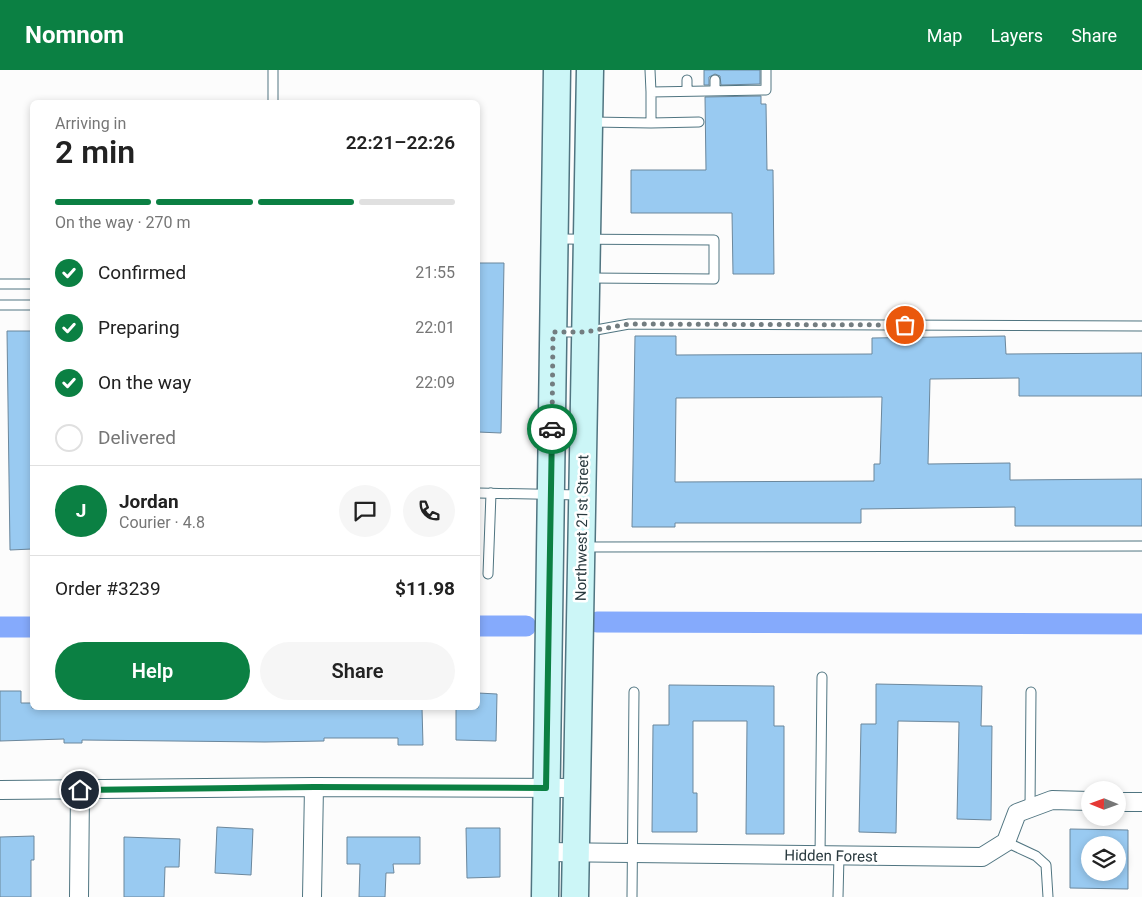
<!DOCTYPE html>
<html lang="en">
<head>
<meta charset="utf-8">
<style>
	:root { --surface:#fff; --page:#f6f6f6; --text:#222; --muted:#767676; --line:#e0e0e0; --accent:#0b8043 }
	body { margin:0; font-family:Roboto,sans-serif; background:var(--page); color:var(--text); height:100vh; display:flex; flex-direction:column; font-size:19px; white-space:nowrap }
	* { box-sizing:border-box; margin:0 }
	p { font-size:16px; color:var(--muted) }
	.icon { flex:none; width:28px; height:28px; fill:none; stroke:currentColor; stroke-width:2; stroke-linecap:round; stroke-linejoin:round }
	.map { position:relative; flex:1; overflow:hidden }
	.panel { position:absolute; left:30px; top:30px; width:450px; height:610px; display:flex; flex-direction:column; background:var(--surface); border-radius:8px; box-shadow:0 2px 8px #0003 }
	.panel>* { flex:none }
	.needle { width:32px; rotate:271deg }
	.tools { position:absolute; left:1081px; top:711px; display:grid; gap:10px }
	.tools a { display:grid; place-items:center; width:45px; height:45px; border-radius:50%; background:var(--surface); box-shadow:0 2px 8px #0003; font-size:25px }
	.pin { position:absolute; display:grid; place-items:center; width:42px; height:42px; color:#fff; margin:-21px; border:2px solid #fff; border-radius:50%; box-shadow:0 1px 5px #0007 }
	.courier { position:absolute; display:grid; place-items:center; width:50px; height:50px; margin:-25px; border:4px solid #0b8043; border-radius:50%; background:#fff; color:#222; box-shadow:0 1px 6px #0007 }
	.overview em { font-style:normal; font-weight:600 }
	.overview div { display:flex; flex-direction:column-reverse }
	.overview { display:flex; align-items:center; justify-content:space-between; height:85px; padding:0 25px }
	h1 { font-size:32px; font-weight:600; line-height:38px }
	.bar { display:grid; grid-template-columns:repeat(4,1fr); gap:8px 5px; align-content:center; height:60px; padding:0 25px }
	.bar i { height:6px; border-radius:4px; background:var(--line) }
	.bar .current { background:var(--accent) }
	.bar p { grid-column:span 4 }
	.line { display:flex; align-items:center; gap:12px; padding:0 25px; border-top:1px solid var(--line) }
	.line div { flex:1 }
	.round { display:grid; place-items:center; flex:none; width:52px; height:52px; border-radius:26px; background:var(--page) }
	ol { padding:0 25px; list-style:none }
	li { display:flex; align-items:center; gap:15px; height:55px }
	li p { margin-inline-start:auto }
	li .icon { padding:5px; border-radius:50%; background:var(--accent); color:#fff; stroke-width:4 }
	li:last-child { color:var(--muted) }
	li i { width:28px; height:28px; border:2px solid var(--line); border-radius:50% }
	.cta { display:flex; gap:10px; margin-top:auto; padding:10px 25px }
	.cta a { flex:1; height:58px; border-radius:30px; background:var(--accent); color:#fff; font-size:20px; font-weight:600; line-height:58px; text-align:center }
	.cta a+a { background:var(--page); color:var(--text) }
	header { display:flex; align-items:center; gap:30px; box-sizing:border-box; height:70px; padding:0 25px; background:var(--accent); color:#fff }
	header strong { font-size:24px }
	nav { display:flex; gap:28px; margin-inline-start:auto; font-size:18px }
	.map>svg:first-child { display:block }
	.lines { fill:none; stroke-linecap:round; stroke-linejoin:round }
	.canal { stroke:#85aafc; stroke-width:21 }
	.building { fill:#99caf1; stroke:#6b879c; fill-rule:evenodd }
	.lane-casing { stroke:#507581; stroke-width:11 }
	.street-casing { stroke:#507581; stroke-width:20 }
	.secondary-casing { stroke:#507581; stroke-width:29 }
	.lane { stroke:#fff; stroke-width:9 }
	.street { stroke:#fff; stroke-width:18 }
	.secondary { stroke:#ccf6f7; stroke-width:26 }
	.done { stroke:#737d80; stroke-width:5; stroke-dasharray:0 9 }
	.route { stroke:#0b8043; stroke-width:6 }
	.labels { text-anchor:middle; dominant-baseline:central; stroke-width:5; stroke-linejoin:round; paint-order:stroke }
	.street-label { font-size:15px; fill:#29393e; stroke:#fff }
</style>
</head>
<body>
<header>
<strong>Nomnom</strong>
<nav><a>Map</a><a>Layers</a><a>Share</a></nav>
</header>
<div class="map">
<svg width="1142" height="827" viewBox="0 0 1142 827">
	<rect width="100%" height="100%" fill="#fcfcfc"/>
	<g class="lines">
		<path class="canal" d="M597,552l545,2
			M478,556h48
			M0,557h32"/>
	</g>
	<path class="building" d="M704,0h56v14l-39,1 -1,-9 -5,-2 -6,3v8h-5z
		M761,26v8h5l1,66h6l1,104h-41l-1,-61h-101v-43h75l-1,-73z
		M478,193h26l-3,170 -23,-1z
		M7,261h25v218l-22,1z
		M635,266h41v19l196,-1v-16l133,-2 1,18 136,-1v43h-123v-18l-89,1 -2,85 82,-1v17l132,-1v47h-127v-19l-154,2v14h-186v4h-43zM882,327l-2,67h-6v17l-199,1 1,-84z
		M876,614l106,2 -1,40h11l-1,94 -34,-1 2,-97 -61,-1 -2,112 -37,-1 2,-108h15z
		M669,615l105,1v40h10v108h-38l1,-113h-54v72h4v39h-45l1,-107h16z
		M0,621h21v12h11v5h390l1,37h-25v-7h-74v3l-59,1 -183,-2v3h-18v-4l-64,2z
		M478,623l19,1 -1,47 -40,-1v-32h22z
		M217,757l36,2 -2,46 -36,-2z
		M466,758h34v49l-33,1z
		M1070,759l58,1v59l-58,-1zM1090,775h28v27h-28z
		M34,766v24h-3v37h-31v-60z
		M124,767l56,2 -1,28h-14l-1,30h-40z
		M347,767h73v27h-27l1,9h-8l-1,24h-26l1,-33h-13z"/>
	<g class="lines">
		<defs>
			<path id="lane" d="M650,0l1,22 115,-2v-20
				M687,10v11
				M715,10v11
				M273,32v-32
				M592,52l59,1v-31
				M651,53l48,-1
				M557,169l157,1v39l-125,-1
				M0,214h32
				M0,235h32
				M556,262h29l44,-8 513,2
				M478,423l102,2
				M584,477l558,-1
				M488,504l3,-81
				M1030,738l1,-116
				M1006,772l30,14 10,9 2,32
				M820,786l2,-179
				M632,827l2,-205
				M838,827l1,-41"/>
			<path id="street" d="M0,720l314,-3 263,1
				M1118,732h24
				M545,782l437,5 24,-15 11,-29 35,-13 38,1
				M79,827l1,-107
				M312,827l2,-110"/>
			<path id="secondary" d="M545,827l12,-827
				M575,827l15,-827"/>
		</defs>
		<use href="#lane" class="lane-casing"/>
		<use href="#street" class="street-casing"/>
		<use href="#secondary" class="secondary-casing"/>
		<use href="#lane" class="lane"/>
		<use href="#street" class="street"/>
		<use href="#secondary" class="secondary"/>
	</g>
	<g class="lines">
		<path class="done" d="M552,359l1,-97h32l44,-8 276,1"/>
		<path class="route" d="M80,720l234,-3 232,1 6,-359"/>
	</g>
	<g class="labels">
		<g class="street-label">
			<text transform="translate(582 458) rotate(-89)">Northwest 21st Street</text>
			<text transform="translate(831 786) rotate(1)">Hidden Forest</text>
		</g>
	</g>
</svg>
<div class="tools">
<a><svg class="needle" viewBox="-14 -14 28 28"><path d="M0-13l5 13h-10z" fill="#e53935"/><path d="M0 13l5-13h-10z" fill="#767676"/></svg></a>
<a><svg class="icon" aria-label="layers" viewBox="0 0 24 24"><path d="M12 4l9 5-9 5-9-5zM3 14l9 5 9-5"/></svg></a>
</div>
<div class="pin" style="left:905px;top:255px;background:#ea580c"><svg class="icon" aria-label="bag" viewBox="0 0 24 24"><path d="M5 8h14l-1 12H6zM9 8a3 3 0 0 1 6 0"/></svg></div>
<div class="pin" style="left:80px;top:720px;background:#1f2937"><svg class="icon" aria-label="home" viewBox="0 0 24 24"><path d="M3 11l9-7 9 7M6 9v11h12V9"/></svg></div>
<div class="courier" style="left:552px;top:359px"><svg class="icon" aria-label="car" viewBox="0 0 24 24"><path d="M5 17H2v-5l4-1 3-4h7l3 4 3 1v5h-3M9 17h6M6 11h13"/><circle cx="7" cy="17" r="2"/><circle cx="17" cy="17" r="2"/></svg></div>
<section class="panel">
<div class="overview"><div><h1>2 min</h1><p>Arriving in</p></div><em>22:21–22:26</em></div>
<div class="bar"><i class="current"></i><i class="current"></i><i class="current"></i><i></i><p>On the way · 270 m</p></div>
<ol>
<li><svg class="icon" aria-label="check" viewBox="0 0 24 24"><path d="M5 12l5 5 9-10"/></svg>Confirmed<p>21:55</p></li>
<li><svg class="icon" aria-label="check" viewBox="0 0 24 24"><path d="M5 12l5 5 9-10"/></svg>Preparing<p>22:01</p></li>
<li><svg class="icon" aria-label="check" viewBox="0 0 24 24"><path d="M5 12l5 5 9-10"/></svg>On the way<p>22:09</p></li>
<li><i></i>Delivered</li>
</ol>
<div class="line" style="height:90px"><b class="round" style="background:var(--accent);color:#fff">J</b><div><b>Jordan</b><p>Courier · 4.8</p></div><a class="round"><svg class="icon" aria-label="chat" viewBox="0 0 24 24"><path d="M4 5h16v11H9l-5 4z"/></svg></a><a class="round"><svg class="icon" aria-label="phone" viewBox="0 0 24 24"><path d="M5 4h4l2 5-3 2q2 4 5 5l2-3 5 2v4C11 20 4 13 5 4z"/></svg></a></div>
<div class="line" style="height:65px"><div>Order #3239</div><b>$11.98</b></div>
<div class="cta"><a>Help</a><a>Share</a></div>
</section>
</div>
</body>
</html>
